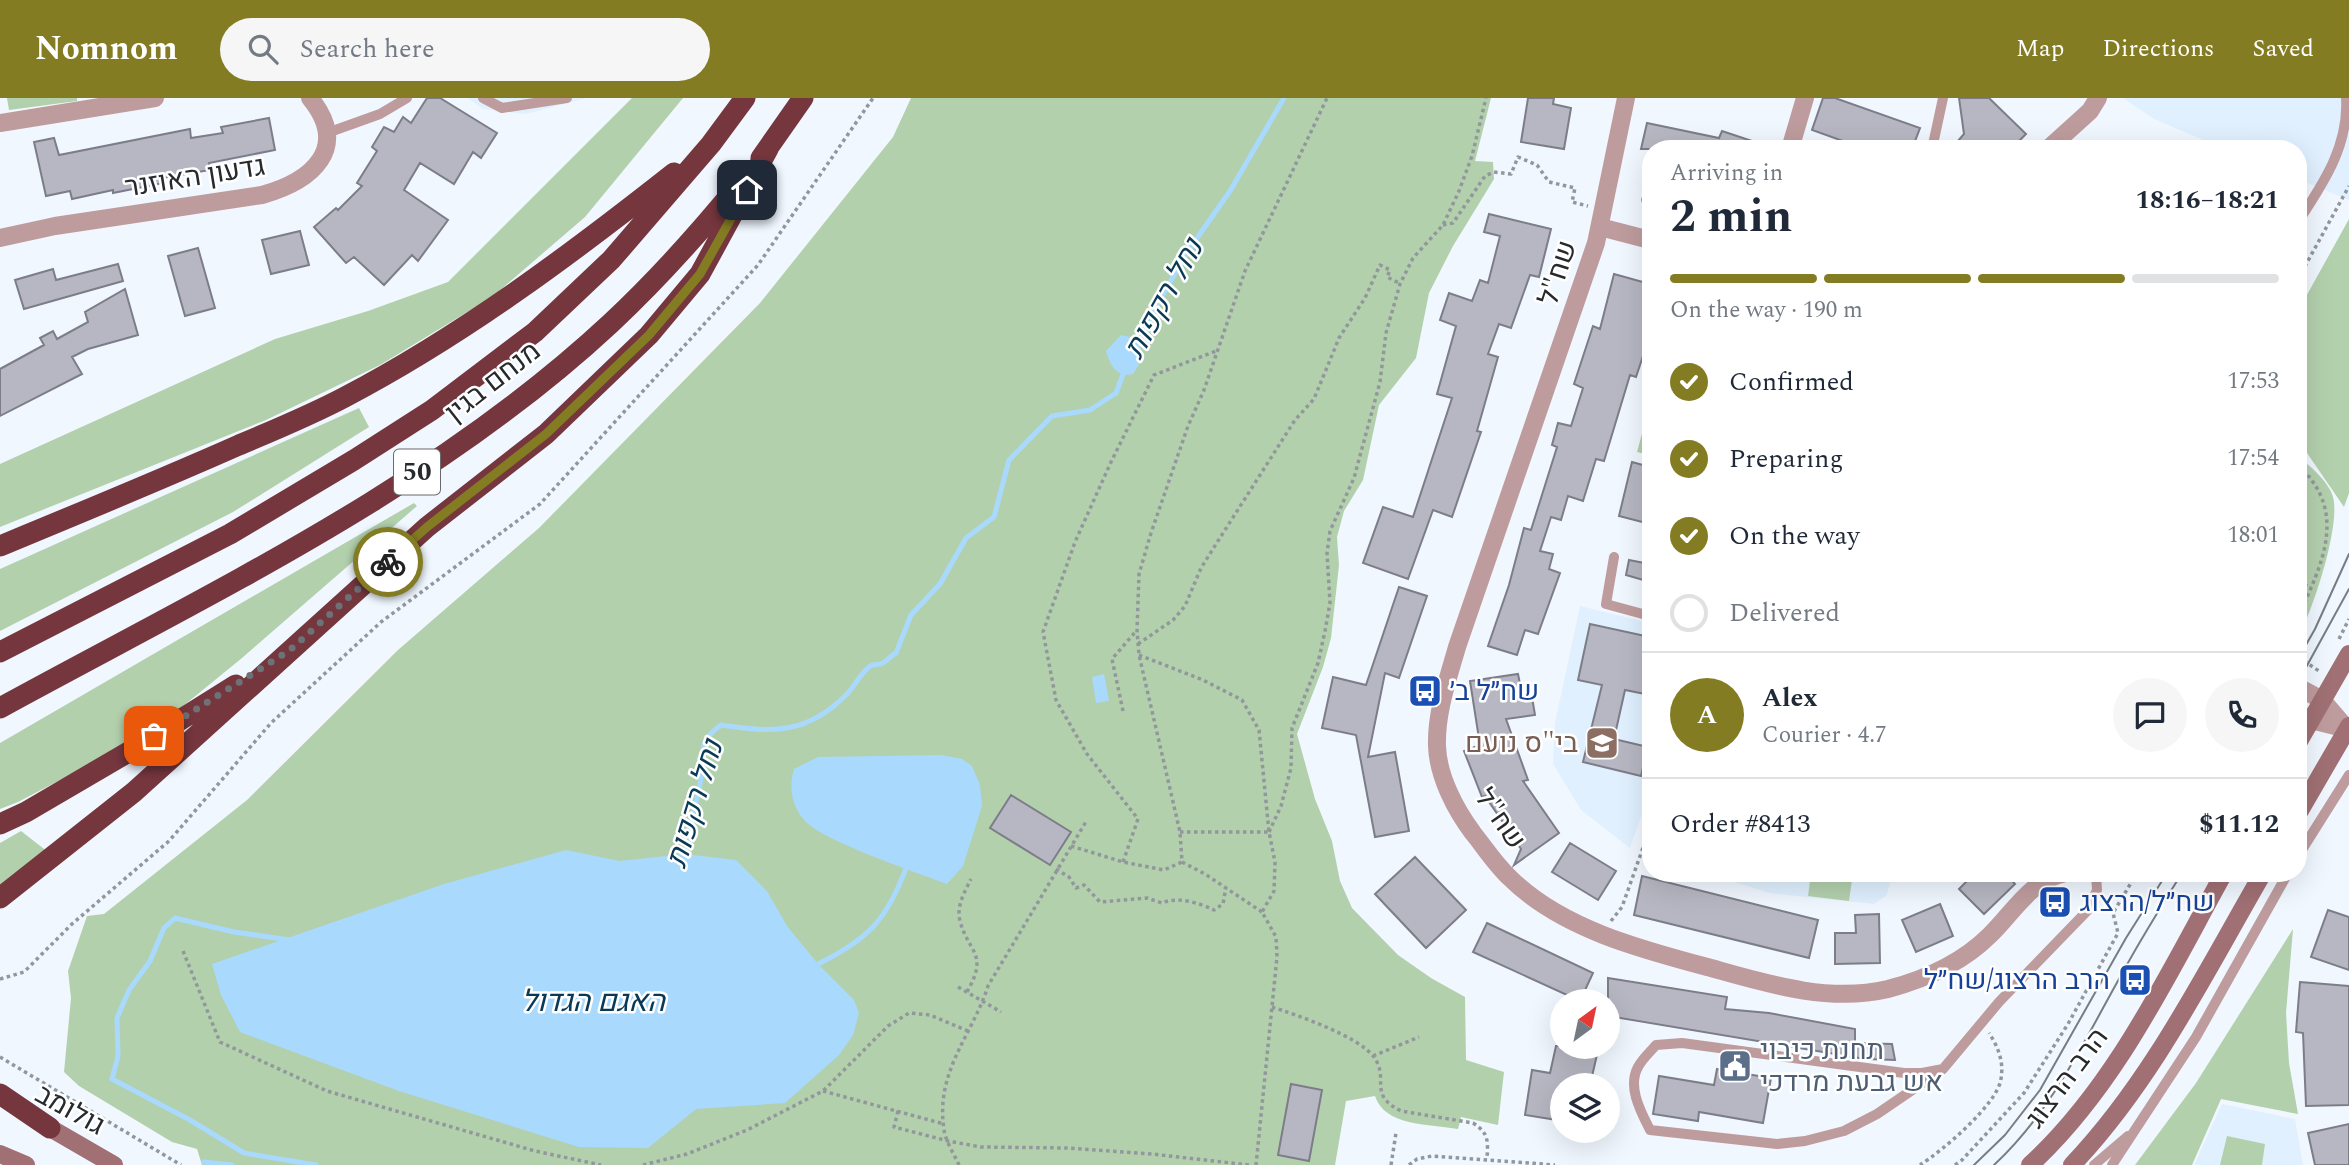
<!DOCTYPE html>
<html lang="en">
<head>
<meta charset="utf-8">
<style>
	:root { --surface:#fff; --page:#f6f6f7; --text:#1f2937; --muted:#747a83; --line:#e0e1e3; --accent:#847c22 }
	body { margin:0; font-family:Spectral,Heebo,serif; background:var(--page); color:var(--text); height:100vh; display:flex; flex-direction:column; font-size:26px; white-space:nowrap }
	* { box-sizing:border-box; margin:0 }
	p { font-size:23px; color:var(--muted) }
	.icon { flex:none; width:38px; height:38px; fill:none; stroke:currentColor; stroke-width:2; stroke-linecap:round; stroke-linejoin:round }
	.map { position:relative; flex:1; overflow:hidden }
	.details { position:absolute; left:1642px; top:42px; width:665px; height:742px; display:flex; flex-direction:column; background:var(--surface); border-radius:28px; box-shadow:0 7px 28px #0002 }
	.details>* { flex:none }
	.needle { width:46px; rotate:33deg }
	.fabs { position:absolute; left:1550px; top:891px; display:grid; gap:14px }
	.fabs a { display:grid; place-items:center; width:70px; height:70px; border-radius:50%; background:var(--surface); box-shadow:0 7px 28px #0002; font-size:35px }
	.pin { position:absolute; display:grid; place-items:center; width:60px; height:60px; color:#fff; margin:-30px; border-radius:14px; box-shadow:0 4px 10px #0006 }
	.courier { position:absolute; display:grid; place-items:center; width:70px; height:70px; margin:-35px; border:5px solid #847c22; border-radius:50%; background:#fff; color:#222; box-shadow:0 2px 9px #0007 }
	.overview em { font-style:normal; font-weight:700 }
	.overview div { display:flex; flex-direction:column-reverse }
	.overview { display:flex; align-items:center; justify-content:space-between; height:119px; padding:0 28px }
	h1 { font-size:46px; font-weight:700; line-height:52px }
	.bar { display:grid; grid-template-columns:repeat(4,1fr); gap:10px 7px; align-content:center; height:84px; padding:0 28px }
	.bar i { height:9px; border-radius:5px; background:var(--line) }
	.bar .current { background:var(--accent) }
	.bar p { grid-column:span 4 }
	.line { display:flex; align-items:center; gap:18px; padding:0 28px; border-top:2px solid var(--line) }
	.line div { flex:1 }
	.round { display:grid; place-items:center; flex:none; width:74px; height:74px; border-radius:37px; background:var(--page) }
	ol { padding:0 28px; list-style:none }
	li { display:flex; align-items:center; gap:21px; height:77px }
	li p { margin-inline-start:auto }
	li .icon { padding:7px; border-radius:50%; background:var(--accent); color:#fff; stroke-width:4 }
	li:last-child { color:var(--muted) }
	li i { width:38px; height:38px; border:4px solid var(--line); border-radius:50% }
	header { display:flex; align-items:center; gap:42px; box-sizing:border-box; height:98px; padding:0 35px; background:var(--accent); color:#fff }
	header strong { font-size:33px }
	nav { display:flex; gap:38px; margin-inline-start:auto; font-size:24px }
	.search { width:490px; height:63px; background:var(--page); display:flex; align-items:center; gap:18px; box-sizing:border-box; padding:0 24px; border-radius:38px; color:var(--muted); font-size:26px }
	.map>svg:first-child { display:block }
	.built { fill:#e0f0fe }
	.green { fill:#b3d0ad }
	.water { fill:#a9d9fd }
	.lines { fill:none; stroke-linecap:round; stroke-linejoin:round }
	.stream { stroke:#a9d9fd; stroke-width:5 }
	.building { fill:#b6b7c2; stroke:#7c7d88; stroke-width:2 }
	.path { stroke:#92979c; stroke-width:3.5; stroke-dasharray:3.5 3.5; stroke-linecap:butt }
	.service { stroke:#be9c9e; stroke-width:10 }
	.minor { stroke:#be9c9e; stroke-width:18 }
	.tertiary { stroke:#be9c9e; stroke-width:18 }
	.secondary { stroke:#a07074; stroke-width:18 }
	.motorway { stroke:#75363e; stroke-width:21 }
	.tram { stroke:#787d82; stroke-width:2 }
	.done { stroke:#6d7276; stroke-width:7; stroke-dasharray:0 12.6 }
	.route { stroke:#847c22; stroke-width:9 }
	.labels { text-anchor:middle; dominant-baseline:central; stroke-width:5; stroke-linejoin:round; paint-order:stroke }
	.shield { fill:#fff; stroke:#686a6c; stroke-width:2 }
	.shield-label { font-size:26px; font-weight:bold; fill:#272a2d }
	.street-label { font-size:28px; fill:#272a2d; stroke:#fff }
	.transit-label { font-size:28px; fill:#164399; stroke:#fff; text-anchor:start }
	.education-label { font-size:28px; fill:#785e54; stroke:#fff; text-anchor:end }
	.service-label { font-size:28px; fill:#4e5e75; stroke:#fff; text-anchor:start }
	.water-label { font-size:30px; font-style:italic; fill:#083957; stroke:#fff }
</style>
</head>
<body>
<header>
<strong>Nomnom</strong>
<div class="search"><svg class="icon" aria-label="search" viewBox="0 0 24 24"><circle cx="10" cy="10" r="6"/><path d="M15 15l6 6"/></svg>Search here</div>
<nav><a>Map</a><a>Directions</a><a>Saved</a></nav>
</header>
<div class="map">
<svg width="2349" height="1067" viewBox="0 0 2349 1067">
	<rect width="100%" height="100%" fill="#f0f7ff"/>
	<path class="built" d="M468,0h118l-60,16 -43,-5z
		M2123,0h226v102l-51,-21v-30h-73l-71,-30z
		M1580,508l70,17v168l-20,57 -49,-38 -28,-46 2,-41z
		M1707,775h185l-5,22 -13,9 -105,-11z
		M2222,1006l73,15 8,46h-109z"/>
	<path class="green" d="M7,0h70v3l-68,9z
		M632,0h51l-98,119 -93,80 -112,68 -114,55 -266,107v-63l275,-125 93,-28 80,-29z
		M911,0h580l-16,63 18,1 1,17 -41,67 -24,47 -13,65 -37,47 -16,75 -19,31 -7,26 2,28 -8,73 -8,29 -26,67 18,65 17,42 8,40 12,27 46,47 33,23 34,19 1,63 38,12 -6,53 -37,-8 -3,12c-27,-5 -73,-2 -83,-33l-29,5 -11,64h-1133l-5,-16 -25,-7 -93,-56 -15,-14 7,-74 -3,-27 19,-55 17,-2 143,-114 151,-150 141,-122 221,-225 133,-166z
		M2349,121v274l-5,14 -37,-54 -9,-4v-138z
		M1650,306v51l-13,-3z
		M359,310l10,19 -136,85 -233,119v-62z
		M2298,360c12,6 32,26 35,39 8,29 -21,115 -35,141z
		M414,405l3,3 -175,152 -92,75 -132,69 -18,7v-66z
		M21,733l27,21 -48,39v-48z
		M1811,775h42l-4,28 -41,-5z
		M2293,831l-7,84 3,50 9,51 -77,-15 -29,66h-57l61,-82z
		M2227,1038l38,8 -3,21h-42z"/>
	<path class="water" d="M1121,237l18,4c3,15 3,23 -6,35 -17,4 -23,-10 -27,-23z
		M1104,576l5,27 -13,2 -4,-26z
		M941,657l21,4 10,7 8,19 2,21 -19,60 -16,18c-31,-12 -125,-43 -143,-64 -13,-15 -15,-34 -10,-51l24,-12z
		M566,752l54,11 64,-7 52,6 31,31 20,35 31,38 36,36 5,13 -6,22 -14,20 -54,48 -89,6 -48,39 -69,-1 -180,-56 -159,-59 -19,-37 -9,-31 232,-80z"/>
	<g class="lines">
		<path class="stream" d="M1135,245l53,-92 42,-60 54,-93
			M682,762c8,-26 13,-54 19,-81 2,-15 -2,-30 8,-43 3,-4 8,-8 12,-11 53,8 87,9 126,-31 8,-8 15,-24 25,-29 4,-1 8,0 11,-2 5,-3 7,-7 13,-10l15,-38 29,-31 26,-46 28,-21 15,-57 43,-44 38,-6 26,-17 9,-24
			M290,842l-56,-8 -59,-14 -11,10 -14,33 -21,29 -12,28 1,38 -6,23 78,41 54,33 72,12
			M818,866c49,-24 69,-44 88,-96
			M204,1064l28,3"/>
	</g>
	<path class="building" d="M427,0h13l57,35 -16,25 -8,-6 -19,32 -34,-21 -16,27 44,30 -30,41 -6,-6 -28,30 -30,-28 -8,6 -32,-36 22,-19 2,2 24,-24 -5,-3 20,-32 -5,-4 12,-20 10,5 9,-15 8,6z
		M1528,0h26l-1,6 18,4 -7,41 -43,-7z
		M1823,0h12l85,30 -8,21h-47l-53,-19z
		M1959,0h30l37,36 -15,15h-60l13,-15z
		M269,20l6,32 -66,13 1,7 -48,8 1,5 -50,10v-3l-41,9 -2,-8 -24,5 -12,-54 20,-4 5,17 131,-26 1,9 32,-5 -2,-6z
		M1647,25l72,15 3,-7 45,15v3h-126z
		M1489,116l62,15 -12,48 -9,-2 -19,53 -12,-4 -11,30 10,3 -21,74 4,1 -29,85 -19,-7 -25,69 -45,-16 20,-56 30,10 39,-119 -15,-4 19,-68 -16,-6 9,-27 23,8 8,-21 8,3 12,-47 -16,-4z
		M300,133l9,34 -38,9 -9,-34z
		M198,150l17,60 -30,8 -17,-60z
		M118,166l5,17 -99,28 -9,-29 38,-11 3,11z
		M1614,176l36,10v41l-5,19h2l-11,33 -6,-2 -26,86 -8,-2 -13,42 -15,-5 -7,24 -10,-3 -11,34 13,3 -4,15 11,4 -22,61 -13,-4 -8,25 -29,-9 21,-61 15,-57 7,2 26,-83 -5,-2 6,-22 13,3 12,-38 -9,-4 19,-58 7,3z
		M125,191l13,46 -50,14 -16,8 10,17 -82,42v-47l44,-24 -4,-7 13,-7 4,8 31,-17 -3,-10z
		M1632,364l18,5v57l-31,-8z
		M1629,462l21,4v18l-24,-7z
		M1399,489l28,9 -28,82 -14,-5 -17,84 27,-5 14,79 -34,6 -19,-102 -34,-7 11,-51 33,8z
		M1590,526l60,13v58l-25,-5 -11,49 34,8 -7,29 -58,-14 19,-77 -24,-5z
		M1518,576l5,25 9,-2 3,18 -29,4 22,61 -5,1 36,52 -45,32 7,-16 -36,-53 -3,1 -18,-46 16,-6 -10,-64z
		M1011,697l60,37 -21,33 -60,-37z
		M1570,745l46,28 -18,29 -46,-28z
		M1415,759l51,53 -40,38 -51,-54z
		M1975,775h30l10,11 -31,30 -25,-25z
		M1642,778l176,44 -9,38 -175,-43z
		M1940,806l13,32 -37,16 -14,-32z
		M2328,812l21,7v53l-38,-13z
		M1879,816l1,49 -45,1v-31h21l-1,-18z
		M1487,825l106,50 -13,28 -107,-49z
		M1608,880l119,19 -2,12 44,4 86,16v14l37,1 3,16 -30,-1 -257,-43z
		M2300,884l49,4v119l-43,1 -3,-73 -7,-1z
		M1556,948h43l-9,39h-27v36l-38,-6 7,-45 18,3z
		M1717,971l54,9 -8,45 -64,-11 -1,9 -45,-7 6,-38 55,9z
		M1291,986l31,6 -13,71 -31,-6z
		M2349,1026v41h-34l-7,-32z"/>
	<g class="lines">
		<path class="path" d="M1443,127l10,-2 32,-47 9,-4 17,2 7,-17 19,8 12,17 26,6 -3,14 16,4
			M2298,181l51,-93
			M2298,367c51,47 24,99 0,152
			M2298,483l13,7
			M2339,541l10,-20
			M1138,546l35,-24 12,-14 16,-38 17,-27 77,-121 19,-21 25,-61 26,-40 15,-33 10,5 -3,7 12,6
			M1139,557l64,25 39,20 17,30 10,102 6,30 -1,29 -12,21 14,25 1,20 -21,208
			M2298,559l21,14
			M1123,613l-11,-52 25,-29
			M1180,734h89
			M1269,734l12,-26 10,-38 1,-40 26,-65 7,-32 5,-28 -3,-50 3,-22 24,-53 26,-96 6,-49 14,-49 13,-26 30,-33 16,-34 13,-35 14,-58
			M1071,748l52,16 41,8 18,-8
			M1123,764l15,-43 -51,-65 -31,-54 -13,-68 32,-90 36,-80 43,-87 62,-24
			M1056,771l13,8 7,11 8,-3 16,17 47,-4 15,5c15,-7 38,0 52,7l9,-6 3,-17
			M1262,814l-57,-38 -23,-12 -2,-30 -41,-177 -2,-25 2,-56 12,-41 37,-107 16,-36 41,-119 82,-173
			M1611,823l11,-14 28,-79
			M183,853l37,91 107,49 208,60 66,14
			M0,881l24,-7 48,-48 97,-83 102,-118 110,-101 159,-118 218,-239 115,-167
			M958,889l43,25
			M967,894c22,-39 2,-38 -7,-71 -4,-15 5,-30 11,-42
			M1272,909c25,8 86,29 102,50 16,23 -7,37 27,54l72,12c16,10 15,18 14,36
			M1373,958l46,-19
			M0,959l181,108
			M823,993l121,33
			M898,1013l-4,16 54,14 33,6 86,1 85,6 97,11
			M643,1067l44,-11 60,-24 76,-39 65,-65 21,-13 21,2 38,16
			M959,1067c-5,-11 -13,-23 -15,-35 -9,-59 28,-94 44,-144l99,-166
			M1391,1067l5,-32
			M1409,1067l8,-6 15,-3 123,9
			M1920,1067c22,-14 77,-60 81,-86 3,-18 -3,-32 -12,-46
			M1955,1067l7,-5 62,-67 44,-69 50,-91 -5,-20 24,-40"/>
		<path class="service" d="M483,0l19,10 65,-10
			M327,35l53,-19 27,-16
			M1932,51l11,-51
			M1646,102l4,2
			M2298,124c25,-38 51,-76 48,-124
			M1614,459l-8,47 44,12
			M2298,758l51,-81
			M1943,971l-21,4h-18l-222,-30 -26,2c-6,7 -14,14 -18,22 -11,20 3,45 12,63l127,14 28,-3 39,-10 33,-17 66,-45 56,-67 90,-93 8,-19 -1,-16
			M2094,1067l34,-29
			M2112,1067l84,-128 92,-164"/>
		<path class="minor" d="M0,25l155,-25
			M1790,51l15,-51
			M2048,51l42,-38 8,-13
			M1600,129l50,13
			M0,140l55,-12 207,-31c50,-14 89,-47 48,-97"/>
		<path class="tertiary" d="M1626,0l-30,145 -139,404c-9,32 -21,65 -20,99 1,30 18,63 36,87 12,15 23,32 37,45 51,51 133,72 201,90 57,16 118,35 177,21 38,-10 74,-26 102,-54 24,-23 40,-55 76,-62
			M2298,589l24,13 25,29
			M2298,615l13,7 36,9
			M2082,775h16"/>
		<path class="secondary" d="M2298,645l51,-89
			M2298,716l51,-88
			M38,1023l76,44
			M0,1056l26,11
			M2030,1067c86,-79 138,-191 194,-292
			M2072,1067c80,-84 133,-192 191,-292"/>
		<path class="motorway" d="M761,60l42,-60
			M0,448c80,-33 160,-66 239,-101 36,-15 72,-30 106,-48 118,-62 225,-142 329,-224
			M0,554l230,-118 124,-74 78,-50 103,-78 76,-72 100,-116 34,-46
			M0,610c210,-115 434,-220 611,-385 47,-44 89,-91 129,-140
			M0,726l26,-12 111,-65 99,-62
			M0,800l134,-106 293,-265 119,-93 103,-99 51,-61 68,-125
			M0,996l50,34"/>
		<path class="tram" d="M2298,561l17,-30 34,-75
			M2298,584l51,-93
			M1974,1067l31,-30 35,-45 86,-152 41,-65
			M1994,1067c59,-55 91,-126 130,-195 18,-33 38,-65 58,-97"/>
	</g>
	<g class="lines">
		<path class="done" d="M154,638l136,-86 98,-88"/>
		<path class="route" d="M388,464l39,-35 119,-93 103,-99 51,-61 47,-84"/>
	</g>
	<defs>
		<symbol id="bus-square" viewBox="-11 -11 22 22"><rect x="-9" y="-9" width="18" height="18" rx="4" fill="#1a4fb4" stroke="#fff"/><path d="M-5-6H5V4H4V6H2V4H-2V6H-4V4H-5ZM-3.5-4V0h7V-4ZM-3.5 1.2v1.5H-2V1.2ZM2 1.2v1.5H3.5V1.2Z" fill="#fff"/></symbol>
		<symbol id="school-square" viewBox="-11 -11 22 22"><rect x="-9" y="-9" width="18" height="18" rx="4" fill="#8d6e63" stroke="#fff"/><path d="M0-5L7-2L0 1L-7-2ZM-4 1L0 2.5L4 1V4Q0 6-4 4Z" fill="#fff"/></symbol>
		<symbol id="civic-square" viewBox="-11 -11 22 22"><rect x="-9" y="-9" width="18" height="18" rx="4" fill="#5c6f8a" stroke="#fff"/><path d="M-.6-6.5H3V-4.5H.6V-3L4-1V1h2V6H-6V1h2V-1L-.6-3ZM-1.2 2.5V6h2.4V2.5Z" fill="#fff"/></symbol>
	</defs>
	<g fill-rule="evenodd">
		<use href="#bus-square" x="1406" y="574" width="38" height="38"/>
		<use href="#school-square" x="1583" y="626" width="38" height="38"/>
		<use href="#bus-square" x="2036" y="785" width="38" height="38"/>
		<use href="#bus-square" x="2116" y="863" width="38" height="38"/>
		<use href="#civic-square" x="1716" y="949" width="38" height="38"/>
	</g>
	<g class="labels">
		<rect class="shield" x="394" y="351.5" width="46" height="45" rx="5"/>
		<g class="shield-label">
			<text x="417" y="374">50</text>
		</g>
		<g class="street-label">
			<text transform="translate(195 79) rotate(-9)">גדעון האוזנר</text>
			<text transform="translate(1558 175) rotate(-72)">שח"ל</text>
			<text transform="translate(493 284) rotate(-38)">מנחם בגין</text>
			<text transform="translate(1500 721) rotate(55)">שח"ל</text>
			<text transform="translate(2067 980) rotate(-53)">הרב הרצוג</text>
			<text transform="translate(70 1012) rotate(29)">גולומב</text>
		</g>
		<g class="transit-label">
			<text x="1450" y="593">שח״ל ב׳</text>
			<text x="2080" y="804">שח״ל/הרצוג</text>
			<text x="2110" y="882" text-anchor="end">הרב הרצוג/שח״ל</text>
		</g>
		<g class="education-label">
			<text x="1578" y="645">בי"ס נועם</text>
		</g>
		<g class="service-label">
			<text x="1760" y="952">תחנת כיבוי<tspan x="1760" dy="32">אש גבעת מרדכי</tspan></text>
		</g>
		<g class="water-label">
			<text transform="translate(1164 201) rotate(-61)">נחל רקפות</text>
			<text transform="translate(695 706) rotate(-73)">נחל רקפות</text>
			<text x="593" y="904">האגם הגדול</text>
		</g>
	</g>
</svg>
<div class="fabs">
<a><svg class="needle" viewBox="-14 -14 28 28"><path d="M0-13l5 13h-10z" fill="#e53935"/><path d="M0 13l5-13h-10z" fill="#747a83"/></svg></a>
<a><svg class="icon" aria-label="layers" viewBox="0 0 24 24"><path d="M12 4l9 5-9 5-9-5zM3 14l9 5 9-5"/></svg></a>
</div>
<div class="pin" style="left:154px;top:638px;background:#ea580c"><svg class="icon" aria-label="bag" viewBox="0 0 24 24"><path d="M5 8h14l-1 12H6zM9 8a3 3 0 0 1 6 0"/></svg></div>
<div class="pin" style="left:747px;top:92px;background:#1f2937"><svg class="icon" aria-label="home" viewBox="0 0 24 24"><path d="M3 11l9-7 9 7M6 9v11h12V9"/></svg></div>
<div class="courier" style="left:388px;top:464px"><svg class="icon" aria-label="bike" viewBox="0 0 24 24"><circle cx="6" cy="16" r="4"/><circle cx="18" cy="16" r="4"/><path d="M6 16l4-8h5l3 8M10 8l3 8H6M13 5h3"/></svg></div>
<section class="details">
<div class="overview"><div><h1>2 min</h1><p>Arriving in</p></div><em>18:16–18:21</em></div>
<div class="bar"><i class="current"></i><i class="current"></i><i class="current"></i><i></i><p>On the way · 190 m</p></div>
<ol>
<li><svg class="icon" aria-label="check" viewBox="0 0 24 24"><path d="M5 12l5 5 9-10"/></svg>Confirmed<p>17:53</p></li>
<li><svg class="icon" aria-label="check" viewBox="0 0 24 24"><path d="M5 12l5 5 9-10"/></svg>Preparing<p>17:54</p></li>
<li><svg class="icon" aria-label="check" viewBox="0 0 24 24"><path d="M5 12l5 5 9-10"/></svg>On the way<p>18:01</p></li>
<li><i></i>Delivered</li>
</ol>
<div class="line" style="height:126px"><b class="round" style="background:var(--accent);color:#fff">A</b><div><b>Alex</b><p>Courier · 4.7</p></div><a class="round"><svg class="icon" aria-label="chat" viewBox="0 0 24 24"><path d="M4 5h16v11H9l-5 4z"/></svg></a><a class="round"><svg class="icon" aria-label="phone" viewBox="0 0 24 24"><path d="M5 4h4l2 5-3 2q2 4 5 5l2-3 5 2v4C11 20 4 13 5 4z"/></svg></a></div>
<div class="line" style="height:91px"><div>Order #8413</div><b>$11.12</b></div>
</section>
</div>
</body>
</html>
